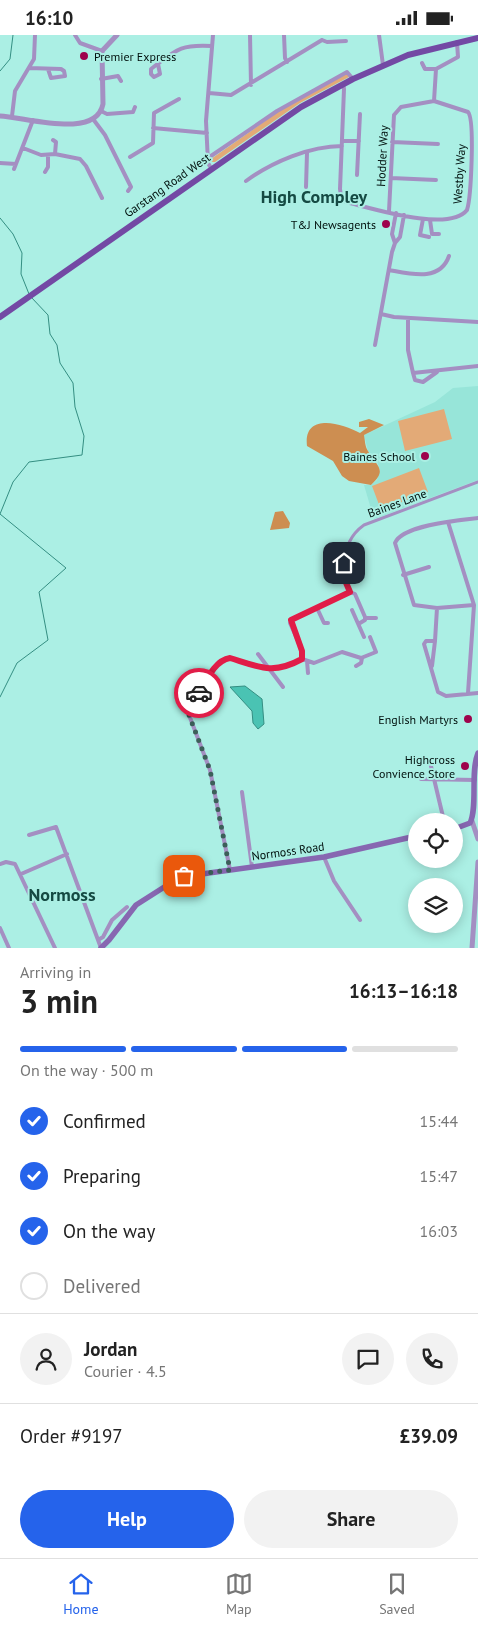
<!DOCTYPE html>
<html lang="en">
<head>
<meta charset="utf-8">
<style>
	:root { --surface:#fff; --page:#f2f2f2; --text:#222; --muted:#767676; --line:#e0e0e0; --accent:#2563eb }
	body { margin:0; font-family:"PT Sans",sans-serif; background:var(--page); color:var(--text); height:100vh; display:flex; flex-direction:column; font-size:19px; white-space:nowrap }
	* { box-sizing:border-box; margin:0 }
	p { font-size:16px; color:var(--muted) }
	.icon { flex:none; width:28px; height:28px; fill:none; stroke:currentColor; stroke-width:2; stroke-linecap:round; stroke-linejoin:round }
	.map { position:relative; height:913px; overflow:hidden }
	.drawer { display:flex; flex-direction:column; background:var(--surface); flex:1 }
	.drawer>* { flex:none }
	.tools { position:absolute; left:408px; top:778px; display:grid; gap:10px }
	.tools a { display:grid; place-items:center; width:55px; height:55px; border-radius:50%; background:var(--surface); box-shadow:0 2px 12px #0003; font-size:25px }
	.pin { position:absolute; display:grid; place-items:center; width:42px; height:42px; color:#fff; margin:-21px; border-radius:10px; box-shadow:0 2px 8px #0006 }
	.courier { position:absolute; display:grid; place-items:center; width:50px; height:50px; margin:-25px; border:4px solid #e11d48; border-radius:50%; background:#fff; color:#222; box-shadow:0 1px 6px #0007 }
	.overview em { font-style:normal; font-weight:700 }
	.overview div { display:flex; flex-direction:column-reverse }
	.overview { display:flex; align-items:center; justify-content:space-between; height:85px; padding:0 20px }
	h1 { font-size:32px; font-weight:700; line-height:38px }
	.bar { display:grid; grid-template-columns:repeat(4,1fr); gap:8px 5px; align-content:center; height:60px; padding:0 20px }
	.bar i { height:6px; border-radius:4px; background:var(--line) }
	.bar .active { background:var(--accent) }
	.bar p { grid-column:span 4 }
	.line { display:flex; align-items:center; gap:12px; padding:0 20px; border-top:1px solid var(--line) }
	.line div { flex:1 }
	.round { display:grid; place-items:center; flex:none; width:52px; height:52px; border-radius:26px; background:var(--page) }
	ol { padding:0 20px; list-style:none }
	li { display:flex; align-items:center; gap:15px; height:55px }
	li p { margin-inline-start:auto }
	li .icon { padding:5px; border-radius:50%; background:var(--accent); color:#fff; stroke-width:4 }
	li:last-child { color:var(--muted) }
	li i { width:28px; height:28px; border:2px solid var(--line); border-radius:50% }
	.action { display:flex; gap:10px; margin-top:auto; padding:10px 20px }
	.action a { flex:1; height:58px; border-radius:30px; background:var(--accent); color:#fff; font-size:20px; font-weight:700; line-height:58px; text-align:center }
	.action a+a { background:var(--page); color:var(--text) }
	.status { display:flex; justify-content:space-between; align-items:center; height:35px; padding:0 25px; background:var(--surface); direction:ltr }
	.status svg { height:14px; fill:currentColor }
	.dock { display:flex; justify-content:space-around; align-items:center; height:70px; border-top:1px solid var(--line); background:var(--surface); font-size:14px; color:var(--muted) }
	.dock a { display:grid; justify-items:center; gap:2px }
	.dock .active { color:var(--accent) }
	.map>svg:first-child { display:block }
	.built { fill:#97e5d9 }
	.green { fill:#e3aa77 }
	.forest { fill:#cd8e51 }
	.water { fill:#4ac3b3; stroke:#348e82 }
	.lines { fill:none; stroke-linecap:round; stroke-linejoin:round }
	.stream { stroke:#348e82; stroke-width:1 }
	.pedestrian { stroke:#a48fc2; stroke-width:3 }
	.minor { stroke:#a48fc2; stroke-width:4 }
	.tertiary { stroke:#a48fc2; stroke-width:5 }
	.secondary { stroke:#8767b1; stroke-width:5.5 }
	.primary { stroke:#7349a4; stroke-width:6 }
	.done { stroke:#3c5f59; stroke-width:5; stroke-dasharray:0 9 }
	.route { stroke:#e11d48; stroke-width:6 }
	.poi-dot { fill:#9e034c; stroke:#abefe4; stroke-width:2 }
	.labels { text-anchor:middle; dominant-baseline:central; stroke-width:4; stroke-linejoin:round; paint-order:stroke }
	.poi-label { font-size:12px; fill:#00110e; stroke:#abefe4; text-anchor:end }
	.street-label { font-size:12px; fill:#00110e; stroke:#abefe4 }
	.district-label { font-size:18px; font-weight:bold; fill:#154a43; stroke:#abefe4 }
</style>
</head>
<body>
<div class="status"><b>16:10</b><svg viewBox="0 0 49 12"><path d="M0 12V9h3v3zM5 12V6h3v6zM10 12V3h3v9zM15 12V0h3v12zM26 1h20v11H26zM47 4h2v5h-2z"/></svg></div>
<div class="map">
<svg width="478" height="913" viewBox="0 0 478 913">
	<rect width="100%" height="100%" fill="#abefe4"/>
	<path class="built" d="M478,351v94l-104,39 -10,-34h7l6,-5 3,-10 -3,-9 -9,-10 -4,-16 71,-33 18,-14z"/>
	<path class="green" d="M347,38l3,2 -1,2 -49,26 -85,59h-5l1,-3 74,-52z
		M444,374l8,30 -47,12 -7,-30z
		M419,433l9,24 -47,18 -9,-24z"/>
	<path class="forest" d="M369,384l15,6 -20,10c1,5 1,12 4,16 7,14 21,18 3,34l-22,-4 -7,-5 -9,-15 -26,-15c-4,-34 35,-23 53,-13l8,-6h-9v-5z
		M283,476l7,12 -1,5 -19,2 5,-18z"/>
	<path class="water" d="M245,651l17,13 2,25 -6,5 -5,-6 -1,-12 -22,-24z"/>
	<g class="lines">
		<path class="stream" d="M0,36l10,-12 3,-24
			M0,183l13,16 9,19 -1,21 8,20
			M0,662l17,-34 31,-23 -9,-48 27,-24 -66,-54 13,-32 16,-20 53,-7 2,-19 -9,-29 -2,-24 -13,-20 -3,-18 -7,-11 -2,-19 -17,-18"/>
		<path class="pedestrian" d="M344,528c2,-16 6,-28 20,-38l114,-43"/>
		<path class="minor" d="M75,0l5,8 22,8
			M250,0l1,50
			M284,0l1,23 2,4
			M379,0l4,30
			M322,5l5,2 19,-1
			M422,28l3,6h11
			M158,29l2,10 -6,3 -3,-3v-5c25,-19 29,-25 61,-23
			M29,33l32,1 3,2 1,5 -14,2 -3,-9
			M101,44l17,-3 3,5
			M343,49l1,5 -4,100 1,7 5,6c25,6 103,31 121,8 4,-12 8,-90 1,-98l-34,-11
			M209,58l22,2 91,-55
			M434,66l2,-32 22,-12 -1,-15
			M101,76l6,3 26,-2 2,-5
			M12,81l3,-25 19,-32 1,-24
			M93,84l12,16 26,52 -3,4
			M153,93l54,5
			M53,105l3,2 -1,12
			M342,106h17
			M392,107l46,2
			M23,113l18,7 14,-1 25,5 6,7 16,32
			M130,122l23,-14 1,-30 25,-14
			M208,123l69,-47 70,-39 6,7
			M0,128l16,1
			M211,133l-3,-5 -2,-42 7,-86
			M14,134l19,-49
			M45,137l3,-5v-11
			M357,140l3,-61
			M391,143l45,2
			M246,146c26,-19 64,-35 96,-35
			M306,152l1,-34
			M389,176l5,-96 7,-8 33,-6
			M423,184l-3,16 9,2
			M430,185l2,14h7
			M395,208l-3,-9 4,-21
			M389,235c22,4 51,12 60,-14
			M381,279l13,3 84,5
			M408,283v32l5,23 65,-7
			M375,310l17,-93 3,-9 5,-6 4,-22
			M413,338l2,7 8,2 14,-10
			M448,487l26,83 -6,88
			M344,528l1,15 5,14
			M403,540l26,-8
			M474,570l-37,3 -23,-3 -19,-62c7,-18 65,-23 83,-25
			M317,573l7,15h4
			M437,573l-2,33h-9l-2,3 14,48 8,4 32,-3
			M352,575l12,27
			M365,583h11
			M258,619l25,33
			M302,624l12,4 28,-11 19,6 15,-6 -6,-15
			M307,626l1,12
			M356,631l5,-3 1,-5
			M432,631l3,-25
			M430,727l14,59
			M421,744l54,1
			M242,757l10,75
			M29,800l27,-8 45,121
			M324,822l10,24 26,39
			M0,829l6,-2 9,2 40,84
			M230,835l-20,-100 -21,-55v-7l30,-46 11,-4c29,9 43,17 72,1v-9l-12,-27 2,-4 58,-27 5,2 10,23v3l-5,3
			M21,839l46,-20
			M0,893l9,20
			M98,905l5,-3 9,-17 15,-13"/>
		<path class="tertiary" d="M0,81c26,1 96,24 103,-12l-1,-53 15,-16
			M472,786l6,18
			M472,913l6,-86"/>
		<path class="secondary" d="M454,794l16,-6c8,-16 0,-50 8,-70
			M101,913l8,-8 27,-35 44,-28 144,-20 92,-21"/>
		<path class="primary" d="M0,282l301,-210 52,-28 55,-24 70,-17"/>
	</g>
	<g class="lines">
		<path class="done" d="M184,841l46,-6 -20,-100 -21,-55v-7l10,-15"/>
		<path class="route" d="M199,658c7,-12 16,-33 31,-35 29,9 43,17 72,1v-8l-11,-31 59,-28 -6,-14v-15"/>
	</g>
	<g class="poi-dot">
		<circle cx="84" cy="21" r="5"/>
		<circle cx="386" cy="189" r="5"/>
		<circle cx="425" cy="421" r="5"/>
		<circle cx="468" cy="684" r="5"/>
		<circle cx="465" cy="731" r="5"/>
	</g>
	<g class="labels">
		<g class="poi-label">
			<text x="94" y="21" text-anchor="start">Premier Express</text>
			<text x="376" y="189">T&amp;J Newsagents</text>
			<text x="415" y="421">Baines School</text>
			<text x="458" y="684">English Martyrs</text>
			<text x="455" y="724">Highcross<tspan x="455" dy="14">Convience Store</tspan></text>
		</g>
		<g class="street-label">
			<text transform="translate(382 121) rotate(-87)">Hodder Way</text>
			<text transform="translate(459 139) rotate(-86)">Westby Way</text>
			<text transform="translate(167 150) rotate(-35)">Garstang Road West</text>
			<text transform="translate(397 468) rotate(-20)">Baines Lane</text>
			<text transform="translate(288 816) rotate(-8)">Normoss Road</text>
		</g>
		<g class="district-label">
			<text x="314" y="161">High Compley</text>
			<text x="62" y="859">Normoss</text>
		</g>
	</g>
</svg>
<div class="tools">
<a><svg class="icon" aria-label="locate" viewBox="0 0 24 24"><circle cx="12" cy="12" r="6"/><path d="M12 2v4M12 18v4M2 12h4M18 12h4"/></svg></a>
<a><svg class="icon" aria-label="layers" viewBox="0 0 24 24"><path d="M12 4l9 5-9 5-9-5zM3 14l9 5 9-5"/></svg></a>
</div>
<div class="pin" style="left:184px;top:841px;background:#ea580c"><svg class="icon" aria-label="bag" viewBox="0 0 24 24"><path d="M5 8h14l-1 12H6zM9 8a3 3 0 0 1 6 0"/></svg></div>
<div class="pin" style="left:344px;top:528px;background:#1f2937"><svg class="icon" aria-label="home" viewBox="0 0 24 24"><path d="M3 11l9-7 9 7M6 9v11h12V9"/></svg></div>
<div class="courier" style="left:199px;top:658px"><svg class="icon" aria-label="car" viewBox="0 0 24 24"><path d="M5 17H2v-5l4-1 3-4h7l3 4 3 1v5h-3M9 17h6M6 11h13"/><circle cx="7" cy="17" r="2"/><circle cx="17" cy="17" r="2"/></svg></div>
</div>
<section class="drawer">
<div class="overview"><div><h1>3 min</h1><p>Arriving in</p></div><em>16:13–16:18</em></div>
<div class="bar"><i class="active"></i><i class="active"></i><i class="active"></i><i></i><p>On the way · 500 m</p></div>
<ol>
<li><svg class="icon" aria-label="check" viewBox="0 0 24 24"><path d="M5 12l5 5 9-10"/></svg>Confirmed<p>15:44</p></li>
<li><svg class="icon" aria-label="check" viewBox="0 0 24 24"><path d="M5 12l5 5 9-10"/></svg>Preparing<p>15:47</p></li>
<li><svg class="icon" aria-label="check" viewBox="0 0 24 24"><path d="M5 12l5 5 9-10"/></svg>On the way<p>16:03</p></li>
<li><i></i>Delivered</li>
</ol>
<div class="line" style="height:90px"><a class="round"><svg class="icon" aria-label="person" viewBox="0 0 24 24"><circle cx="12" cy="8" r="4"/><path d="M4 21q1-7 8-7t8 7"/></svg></a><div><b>Jordan</b><p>Courier · 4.5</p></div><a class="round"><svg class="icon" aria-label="chat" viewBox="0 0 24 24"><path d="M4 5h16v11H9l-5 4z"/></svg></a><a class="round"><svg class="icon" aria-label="phone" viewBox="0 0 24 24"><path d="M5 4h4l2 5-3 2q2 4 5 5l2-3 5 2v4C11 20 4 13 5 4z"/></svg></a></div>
<div class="line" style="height:65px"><div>Order #9197</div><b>£39.09</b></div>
<div class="action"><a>Help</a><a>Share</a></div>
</section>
<nav class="dock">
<a class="active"><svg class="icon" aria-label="home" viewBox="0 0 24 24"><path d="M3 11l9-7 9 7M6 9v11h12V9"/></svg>Home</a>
<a><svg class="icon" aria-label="map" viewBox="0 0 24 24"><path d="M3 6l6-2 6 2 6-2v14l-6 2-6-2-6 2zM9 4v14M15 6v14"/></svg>Map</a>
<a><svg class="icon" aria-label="saved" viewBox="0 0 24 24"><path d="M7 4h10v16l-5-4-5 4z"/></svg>Saved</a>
</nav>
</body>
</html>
